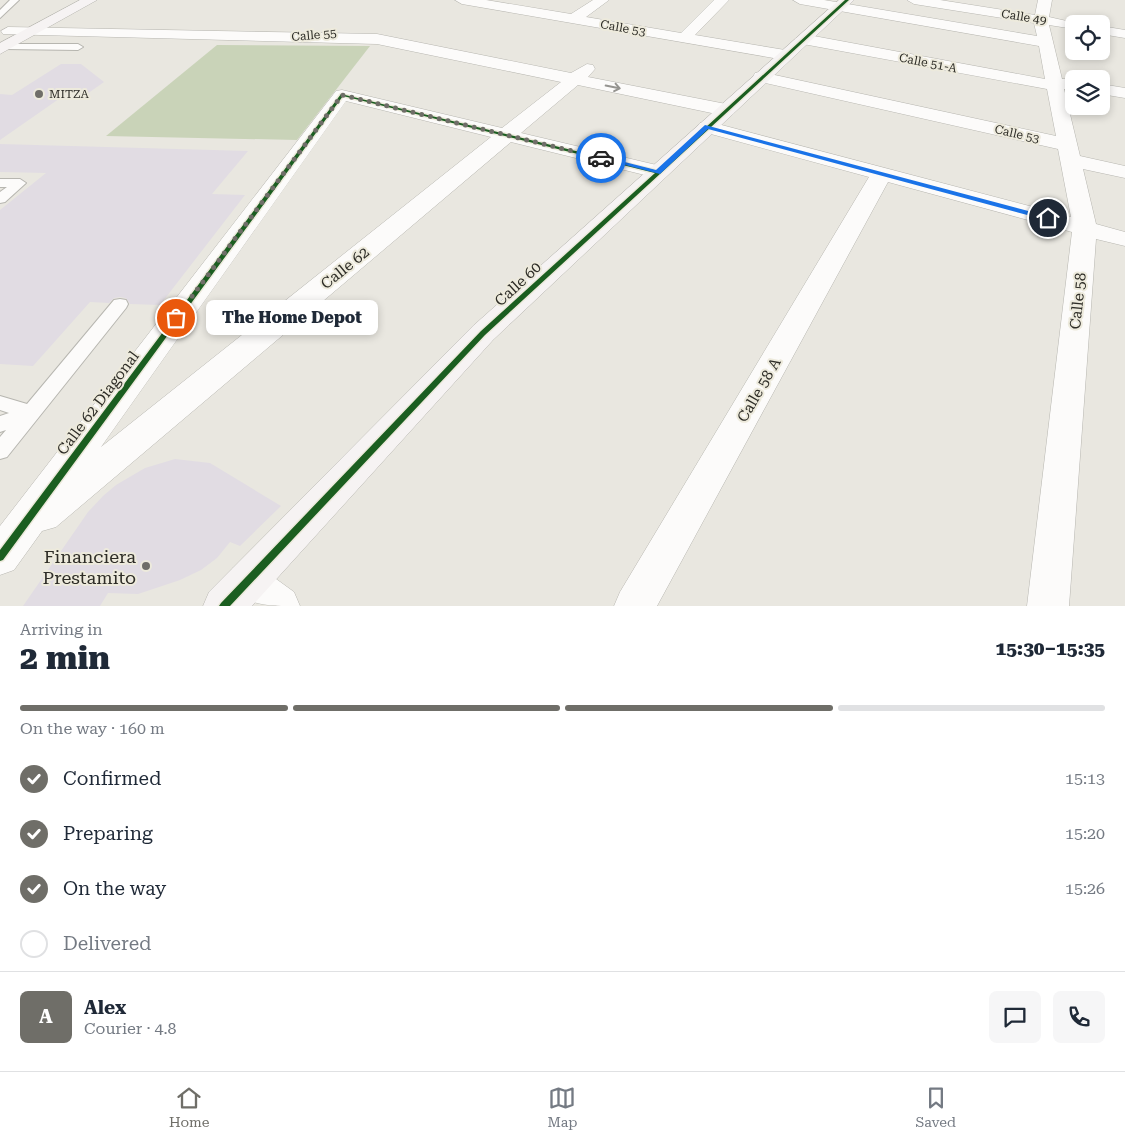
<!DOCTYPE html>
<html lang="en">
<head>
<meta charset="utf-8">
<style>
	:root { --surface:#fff; --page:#f6f6f7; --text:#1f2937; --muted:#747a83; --line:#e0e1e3; --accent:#6f6e68 }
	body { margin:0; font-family:"Roboto Serif",serif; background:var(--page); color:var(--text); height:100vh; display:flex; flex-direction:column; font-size:19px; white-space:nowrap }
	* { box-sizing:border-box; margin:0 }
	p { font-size:16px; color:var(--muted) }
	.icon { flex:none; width:28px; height:28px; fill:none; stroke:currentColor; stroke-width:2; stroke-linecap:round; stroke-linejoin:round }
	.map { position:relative; height:606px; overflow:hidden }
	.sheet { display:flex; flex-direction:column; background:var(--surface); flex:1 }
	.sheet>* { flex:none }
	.tools { position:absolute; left:1065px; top:15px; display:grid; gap:10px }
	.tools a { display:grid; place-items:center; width:45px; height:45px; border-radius:8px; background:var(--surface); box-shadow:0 2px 8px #0003; font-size:25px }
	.pin { position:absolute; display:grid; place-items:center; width:42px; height:42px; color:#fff; margin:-21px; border:2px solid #fff; border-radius:50%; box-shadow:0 1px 5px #0007 }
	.courier { position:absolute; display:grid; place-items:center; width:50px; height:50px; margin:-25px; border:4px solid #1a73e8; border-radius:50%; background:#fff; color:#222; box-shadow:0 1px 6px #0007 }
	.bubble { position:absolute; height:35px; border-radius:8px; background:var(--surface); box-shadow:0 2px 8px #0003; font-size:16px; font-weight:800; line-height:35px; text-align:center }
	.head em { font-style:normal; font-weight:800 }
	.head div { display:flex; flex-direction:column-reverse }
	.head { display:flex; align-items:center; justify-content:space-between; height:85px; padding:0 20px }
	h1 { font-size:32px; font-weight:800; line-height:38px }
	.bar { display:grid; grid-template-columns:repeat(4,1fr); gap:8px 5px; align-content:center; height:60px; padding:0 20px }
	.bar i { height:6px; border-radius:4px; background:var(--line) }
	.bar .current { background:var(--accent) }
	.bar p { grid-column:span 4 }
	.line { display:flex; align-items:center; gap:12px; padding:0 20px; border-top:1px solid var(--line) }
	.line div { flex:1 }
	.round { display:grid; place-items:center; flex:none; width:52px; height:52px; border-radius:8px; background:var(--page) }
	ol { padding:0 20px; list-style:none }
	li { display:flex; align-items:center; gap:15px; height:55px }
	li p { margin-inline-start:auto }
	li .icon { padding:5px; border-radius:50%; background:var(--accent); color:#fff; stroke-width:4 }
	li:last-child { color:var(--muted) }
	li i { width:28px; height:28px; border:2px solid var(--line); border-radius:50% }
	.menu { display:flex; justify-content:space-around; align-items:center; height:70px; border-top:1px solid var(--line); background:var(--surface); font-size:14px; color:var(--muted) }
	.menu a { display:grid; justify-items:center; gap:2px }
	.menu .current { color:var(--accent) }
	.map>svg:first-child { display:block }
	.green { fill:#c9d3b8 }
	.building { fill:#e1dce3 }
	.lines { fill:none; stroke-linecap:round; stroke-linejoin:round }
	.lane-casing { stroke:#b7b6b0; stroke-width:2 }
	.street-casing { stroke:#b7b6b0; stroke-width:1 }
	.secondary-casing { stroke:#b7b6b0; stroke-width:1 }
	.lane { fill:#fcfbfa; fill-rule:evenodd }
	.street { fill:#fcfbfa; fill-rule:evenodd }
	.secondary { fill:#f6f3f3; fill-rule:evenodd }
	.cycleway-casing { stroke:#edeadc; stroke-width:3 }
	.cycleway { fill:#1b5e20; fill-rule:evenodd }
	.oneway { stroke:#959490 }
	.route { fill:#1a73e8 }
	.done { stroke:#6f6e68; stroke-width:5; stroke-dasharray:0 9 }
	.poi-dot { fill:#6f6e68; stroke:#edeadc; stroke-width:2 }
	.labels { text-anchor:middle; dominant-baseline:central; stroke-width:4; stroke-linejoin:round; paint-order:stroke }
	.far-street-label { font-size:12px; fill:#2e2d27; stroke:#edeadc }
	.far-poi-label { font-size:12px; fill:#2e2d27; stroke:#edeadc; text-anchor:start }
	.street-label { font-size:15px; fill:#2e2d27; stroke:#edeadc }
	.near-poi-label { font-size:18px; fill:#2e2d27; stroke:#edeadc; text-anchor:end }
</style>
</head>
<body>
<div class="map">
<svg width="1125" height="606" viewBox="0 0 1125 606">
	<rect width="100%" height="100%" fill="#e9e7e0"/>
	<path class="green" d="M217,45l153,1 -73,94 -191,-4z"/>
	<path class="building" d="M61,64h20l23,18 -17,12h-21l-66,46v-46l12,1z
		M0,144l248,7 -36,43 33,1 -85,110 -30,-1 -4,-6 -6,-1 -6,1 -5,5 -19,-1 -57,64 -33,-2v-154l46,-37 -46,-1z
		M175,459l35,4 71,43 -41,40 -10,-4 -13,16 -16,12 -21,10 -42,14 -30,-1 -8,13h-77l65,-94 15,-16 13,-11 29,-17z"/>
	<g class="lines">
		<defs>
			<path id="lane" d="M10,0h9l-19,18v-8z
				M3,44h75l5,3 -5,3 -72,-1 -3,-1z
				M0,179h20l6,4 -21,19 -5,1v-11l7,-5h-7z
				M120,299l6,1 2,4 -2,4 -119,149 -7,2v-22l6,-7 -6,2v-16l9,-3 -9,-3v-14l27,8 87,-104z"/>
			<path id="street" d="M455,0h31l85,14 22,-14h16l-23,17 95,16 33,-33h15l-34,35 90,15 8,5 -8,5 -323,-56z
				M793,0h31l213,36 -3,-13 -120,-19 -7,-4h33l95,15 3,-15h14l-3,17 31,7h-6v5l-25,-4 13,54h12v10h-10l16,67 45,10v12l-42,-9 13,55 29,8v14l-29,-7 -27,367h-42l45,-374 -184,-50 -231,424h-43l6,-14 249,-415 -169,-46 -3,-4 3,-4h14l357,94 -13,-68 -297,-67 -6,-1 -2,-4 2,-4 6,-1 295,64 -9,-47 -244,-45 -8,-5 8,-5 242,45 -6,-33 -239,-42z
				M1101,26l24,4v8l-24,-4z
				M8,27l369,7 194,39 16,-9 6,1 2,4 -7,8 138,27 7,2 2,4 -2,4 -7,2 -148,-31 -57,48 144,34 3,5 -3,5 -8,1 -146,-36 -455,385 -14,4 -28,39 -14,5v-49l336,-435 6,-1 160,38 59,-46 -184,-38 -374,-10 -2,-3zM346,101l145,36 -390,310z
				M1101,84l24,4v10l-24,-4z
				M247,563l14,5 33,24 6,14c-32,0 -58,0 -73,-24l6,-14z"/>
			<path id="secondary" d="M80,0h17l-97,54v-11z
				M839,0h15l-361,340 -241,266h-49l6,-14 264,-266z"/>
		</defs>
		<use href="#lane" class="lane-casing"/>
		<use href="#street" class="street-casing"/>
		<use href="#secondary" class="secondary-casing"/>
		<use href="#lane" class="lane"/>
		<use href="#street" class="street"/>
		<use href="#secondary" class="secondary"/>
		<defs>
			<path id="cycleway" d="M845,0h4l-364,335 -255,271h-11l2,-3 260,-272 174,-158 -312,-77 -340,464 -3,1v-11l341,-456 317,77z"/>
		</defs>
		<use href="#cycleway" class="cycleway-casing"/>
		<use href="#cycleway" class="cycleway"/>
	</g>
	<defs><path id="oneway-shaft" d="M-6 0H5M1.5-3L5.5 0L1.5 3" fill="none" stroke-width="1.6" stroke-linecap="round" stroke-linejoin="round" transform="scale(1.25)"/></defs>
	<use class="oneway" href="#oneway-shaft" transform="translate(613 87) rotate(11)"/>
	<path class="route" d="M705,125l346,92 1,1 -6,2 -338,-91 -48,45 -62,-16 3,-2 55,14z"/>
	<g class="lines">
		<path class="done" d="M176,318l166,-223 259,63"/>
	</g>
	<g class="poi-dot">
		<circle cx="39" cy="94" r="5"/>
		<circle cx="146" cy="566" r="5"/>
	</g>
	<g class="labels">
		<g class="far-street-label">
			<text transform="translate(1024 17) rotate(9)">Calle 49</text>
			<text transform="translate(623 28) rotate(10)">Calle 53</text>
			<text transform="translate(314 35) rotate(-5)">Calle 55</text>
			<text transform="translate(928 63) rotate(11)">Calle 51-A</text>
			<text transform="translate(1017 134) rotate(13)">Calle 53</text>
		</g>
		<g class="far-poi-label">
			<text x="49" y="94">MITZA</text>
		</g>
		<g class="street-label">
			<text transform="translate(345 268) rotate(-39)">Calle 62</text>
			<text transform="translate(518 284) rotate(-43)">Calle 60</text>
			<text transform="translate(1078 301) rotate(-84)">Calle 58</text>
			<text transform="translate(759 390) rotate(-60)">Calle 58 A</text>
			<text transform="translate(98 403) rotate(-53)">Calle 62 Diagonal</text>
		</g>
		<g class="near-poi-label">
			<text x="136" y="556">Financiera<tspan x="136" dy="21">Prestamito</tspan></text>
		</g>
	</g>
</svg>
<div class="tools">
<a><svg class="icon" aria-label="locate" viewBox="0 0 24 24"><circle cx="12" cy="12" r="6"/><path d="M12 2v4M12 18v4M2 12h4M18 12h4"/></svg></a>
<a><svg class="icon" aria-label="layers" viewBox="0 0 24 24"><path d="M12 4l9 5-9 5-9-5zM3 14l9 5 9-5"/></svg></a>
</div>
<div class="pin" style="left:176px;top:318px;background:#ea580c"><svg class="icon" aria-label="bag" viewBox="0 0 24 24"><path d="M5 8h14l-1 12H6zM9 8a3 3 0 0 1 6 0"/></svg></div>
<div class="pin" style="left:1048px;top:218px;background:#1f2937"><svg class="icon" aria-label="home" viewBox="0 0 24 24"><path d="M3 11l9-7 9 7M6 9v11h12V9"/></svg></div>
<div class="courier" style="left:601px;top:158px"><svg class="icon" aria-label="car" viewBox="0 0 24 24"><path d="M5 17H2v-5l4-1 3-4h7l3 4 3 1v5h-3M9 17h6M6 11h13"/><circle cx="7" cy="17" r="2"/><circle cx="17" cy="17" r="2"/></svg></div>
<div class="bubble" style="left:206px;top:300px;width:172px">The Home Depot</div>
</div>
<section class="sheet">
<div class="head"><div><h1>2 min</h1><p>Arriving in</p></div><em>15:30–15:35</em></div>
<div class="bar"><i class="current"></i><i class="current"></i><i class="current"></i><i></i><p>On the way · 160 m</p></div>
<ol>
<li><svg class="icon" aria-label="check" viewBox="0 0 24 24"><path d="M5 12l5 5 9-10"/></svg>Confirmed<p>15:13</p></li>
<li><svg class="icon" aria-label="check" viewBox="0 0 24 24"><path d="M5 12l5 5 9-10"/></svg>Preparing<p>15:20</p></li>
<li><svg class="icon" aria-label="check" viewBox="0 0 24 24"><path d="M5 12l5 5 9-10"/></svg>On the way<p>15:26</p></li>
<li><i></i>Delivered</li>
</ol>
<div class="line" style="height:90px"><b class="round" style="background:var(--accent);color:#fff">A</b><div><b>Alex</b><p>Courier · 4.8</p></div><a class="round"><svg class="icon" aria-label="chat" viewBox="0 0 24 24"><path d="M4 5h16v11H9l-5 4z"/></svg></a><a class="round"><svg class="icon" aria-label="phone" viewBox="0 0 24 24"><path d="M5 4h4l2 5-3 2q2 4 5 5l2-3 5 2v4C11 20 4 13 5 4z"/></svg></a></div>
</section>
<nav class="menu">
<a class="current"><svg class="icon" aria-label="home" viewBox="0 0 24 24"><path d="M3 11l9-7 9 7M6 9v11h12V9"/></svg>Home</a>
<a><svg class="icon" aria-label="map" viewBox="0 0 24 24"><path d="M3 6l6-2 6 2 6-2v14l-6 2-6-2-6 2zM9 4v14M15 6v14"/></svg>Map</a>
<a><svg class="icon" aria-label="saved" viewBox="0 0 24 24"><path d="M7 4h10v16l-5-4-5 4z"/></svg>Saved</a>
</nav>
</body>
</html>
